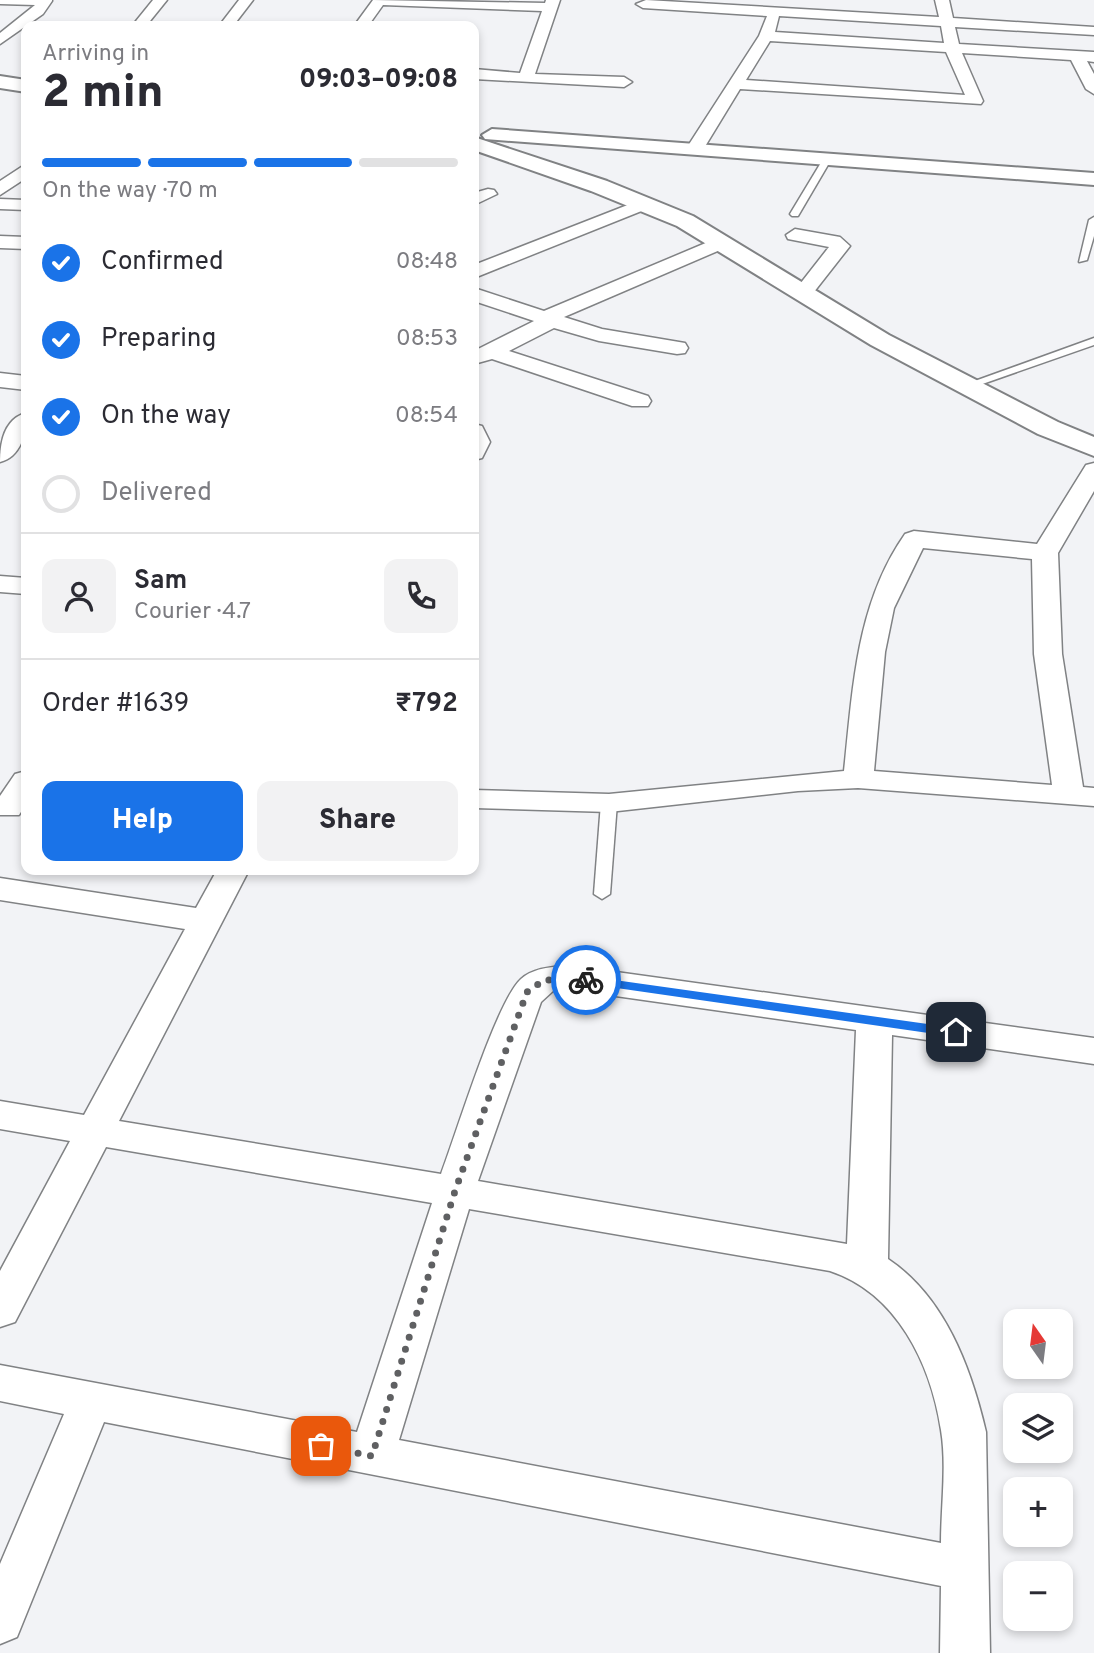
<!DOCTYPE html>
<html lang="en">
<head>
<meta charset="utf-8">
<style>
	body { margin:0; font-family:Overpass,sans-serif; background:#f2f2f3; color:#2b2b33; height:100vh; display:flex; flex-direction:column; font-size:26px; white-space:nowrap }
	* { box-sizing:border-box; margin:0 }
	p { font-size:23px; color:#7c7c81 }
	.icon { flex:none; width:38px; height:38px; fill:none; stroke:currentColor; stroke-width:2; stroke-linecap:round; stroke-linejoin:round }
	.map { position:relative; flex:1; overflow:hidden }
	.details { position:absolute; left:21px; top:21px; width:458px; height:854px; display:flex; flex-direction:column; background:#fff; border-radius:14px; box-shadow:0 4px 10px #0003 }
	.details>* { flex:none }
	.needle { width:46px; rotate:346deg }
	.buttons { position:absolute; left:1003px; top:1309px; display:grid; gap:14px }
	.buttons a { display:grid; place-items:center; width:70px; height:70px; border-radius:14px; background:#fff; box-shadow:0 4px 10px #0003; font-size:35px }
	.pin { position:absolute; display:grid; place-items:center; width:60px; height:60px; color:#fff; margin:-30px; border-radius:14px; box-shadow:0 4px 10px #0006 }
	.courier { position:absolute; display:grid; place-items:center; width:70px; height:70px; margin:-35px; border:5px solid #1a73e8; border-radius:50%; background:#fff; color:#222; box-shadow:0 2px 9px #0007 }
	.head em { font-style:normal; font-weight:800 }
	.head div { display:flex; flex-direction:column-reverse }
	.head { display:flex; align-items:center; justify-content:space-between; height:119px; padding:0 21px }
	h1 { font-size:46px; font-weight:800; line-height:52px }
	.bar { display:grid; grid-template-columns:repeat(4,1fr); gap:10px 7px; align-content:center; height:84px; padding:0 21px }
	.bar i { height:9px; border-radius:5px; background:#e1e1e2 }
	.bar .selected { background:#1a73e8 }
	.bar p { grid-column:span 4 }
	.line { display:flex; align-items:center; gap:18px; padding:0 21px; border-top:2px solid #e1e1e2 }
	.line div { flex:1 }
	.round { display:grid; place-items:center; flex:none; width:74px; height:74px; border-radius:14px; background:#f2f2f3 }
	ol { padding:0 21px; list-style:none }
	li { display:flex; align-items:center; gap:21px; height:77px }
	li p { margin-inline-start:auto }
	li .icon { padding:7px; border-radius:50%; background:#1a73e8; color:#fff; stroke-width:4 }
	li:last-child { color:#7c7c81 }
	li i { width:38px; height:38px; border:4px solid #e1e1e2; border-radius:50% }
	.action { display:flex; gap:14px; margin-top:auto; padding:14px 21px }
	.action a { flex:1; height:80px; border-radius:14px; background:#1a73e8; color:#fff; font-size:28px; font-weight:800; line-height:80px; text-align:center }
	.action a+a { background:#f2f2f3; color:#2b2b33 }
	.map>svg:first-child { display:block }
</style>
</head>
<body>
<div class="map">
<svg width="1094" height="1653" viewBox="0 0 1094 1653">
	<rect width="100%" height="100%" fill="#f2f3f6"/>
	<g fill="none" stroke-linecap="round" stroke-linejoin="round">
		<defs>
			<g id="service">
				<path d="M825,156l7,2 -34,58h-6l-2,-2z"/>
				<path d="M1094,217v19l-7,24 -8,2 10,-42z"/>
				<path d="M1094,338v7l-123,43 -10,-2z"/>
				<path d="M609,798l8,5 -7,91 -8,5 -8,-5 7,-91z"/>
			</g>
			<g id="minor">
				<path d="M0,0h52v1l-9,13 -43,30v-11l35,-28 -35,-1z"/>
				<path d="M153,0h14l-21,26h-14z"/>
				<path d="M239,0h14l-20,26h-14z"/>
				<path d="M373,0l172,3 1,-3h14l-25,74 89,3 8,5 -8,5 -150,-8v-10l46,4 22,-62 -159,-6 -15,21h-14z"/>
				<path d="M646,0l293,17 -4,-17h14l4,18 141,9v8l-139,-8 4,17 135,8v10l-7,-1 7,13v20l-8,-5 -15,-29 -109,-7 21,48 -2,3 -241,-15 -39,64 -6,1 -9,-5 73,-113 8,-20 -124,-8 -7,-4zM779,16l162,10 3,17 -169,-11zM770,41l176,11 19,43 -219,-15z"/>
				<path d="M26,164v14l-26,17v-14z"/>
				<path d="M488,189l6,1 3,4 -23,11v-12z"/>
				<path d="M0,199l26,1v10l-26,-1z"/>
				<path d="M643,199l6,1 3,4 -3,4 -175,70v-13z"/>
				<path d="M795,229l45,8 10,9 -40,51 -7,2 -10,-6 36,-46 -41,-8 -2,-4z"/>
				<path d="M0,236l26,1v12l-26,-1z"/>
				<path d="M720,237l7,2 3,4 -3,4 -163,70 38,12 83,14 3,5 -3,5 -8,1 -78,-13 -45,-13 -45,23 139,45 3,5 -3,5h-16l-140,-47 -18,5v-13l60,-30 -60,-20v-13l70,23z"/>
				<path d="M0,373l26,3v14l-26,-3z"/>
				<path d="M26,413c1,19 -5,44 -26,49 0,-19 4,-43 26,-49z"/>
				<path d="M474,424l8,2 8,16 -8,16 -8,2z"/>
				<path d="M1094,463v28l-36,62 4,101 21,133 11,1v18l-236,-18 -60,3 -189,21 -135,-4v-18l135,4 235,-23c9,-83 12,-167 61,-237l9,-3 123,13 49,-79zM923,548l109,11 2,95 18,131 -178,-14 11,-119 9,-44z"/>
				<path d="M0,576l26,2v16l-26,-2z"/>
				<path d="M26,771v33l-7,11h-19v-19l15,-22z"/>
				<path d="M217,870h32l-130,251 322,53c15,-39 55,-172 80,-195 13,-12 36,-13 52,-13l521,72v26l-202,-29 -4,224c57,38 83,109 98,173l4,221h-50l1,-67 -837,-164 -87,215 -17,7v-80l64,-150 -64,-13v-36l357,67 75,-229 -326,-56 -91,175 -15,5v-56l70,-130 -70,-12v-28l84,14 101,-186 -185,-29v-22l196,30zM573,990l283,40 -9,214 -369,-63 63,-179 12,-11zM469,1209l361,62c67,22 101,93 111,159 6,36 0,76 0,113l-542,-103z"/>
			</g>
			<g id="tertiary">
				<path d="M0,76l26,4v12l-26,-4z"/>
				<path d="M492,129l602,44v12l-609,-46 -3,-4z"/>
				<path d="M474,137l133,44 86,35 196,119 169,87 36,15v19l-56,-22 -167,-89 -194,-119 -86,-35 -117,-41z"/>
			</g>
		</defs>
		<use href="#service" stroke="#808284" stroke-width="3"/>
		<use href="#minor" stroke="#808284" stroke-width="3"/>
		<use href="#tertiary" stroke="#808284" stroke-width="4"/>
		<use href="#service" fill="#fff" fill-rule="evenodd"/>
		<use href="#minor" fill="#fff" fill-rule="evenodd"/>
		<use href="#tertiary" fill="#fff" fill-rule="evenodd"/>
	</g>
	<path fill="#1a73e8" d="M586,976l370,52 7,4 -7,5 -374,-54v-6z"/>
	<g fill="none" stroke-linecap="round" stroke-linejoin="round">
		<path stroke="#5f6062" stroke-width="7" stroke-dasharray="0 12.6" d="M321,1446l51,10 83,-265 72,-199 17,-12h42"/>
	</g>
</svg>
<div class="buttons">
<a><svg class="needle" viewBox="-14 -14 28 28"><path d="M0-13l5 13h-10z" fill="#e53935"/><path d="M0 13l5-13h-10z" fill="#7c7c81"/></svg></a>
<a><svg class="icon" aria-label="layers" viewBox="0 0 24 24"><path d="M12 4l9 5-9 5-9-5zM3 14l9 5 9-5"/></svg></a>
<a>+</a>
<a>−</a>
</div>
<div class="pin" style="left:321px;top:1446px;background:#ea580c"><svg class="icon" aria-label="bag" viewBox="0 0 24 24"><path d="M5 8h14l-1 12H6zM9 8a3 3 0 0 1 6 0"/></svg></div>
<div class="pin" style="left:956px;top:1032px;background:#1f2937"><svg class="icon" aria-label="home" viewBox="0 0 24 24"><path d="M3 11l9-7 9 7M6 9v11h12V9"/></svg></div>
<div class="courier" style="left:586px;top:980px"><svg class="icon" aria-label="bike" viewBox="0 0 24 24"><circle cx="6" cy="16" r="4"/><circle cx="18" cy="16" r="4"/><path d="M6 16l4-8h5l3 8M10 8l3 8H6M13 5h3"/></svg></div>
<section class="details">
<div class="head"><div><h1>2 min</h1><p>Arriving in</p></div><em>09:03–09:08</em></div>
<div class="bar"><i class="selected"></i><i class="selected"></i><i class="selected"></i><i></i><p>On the way · 70 m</p></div>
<ol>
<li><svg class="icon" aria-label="check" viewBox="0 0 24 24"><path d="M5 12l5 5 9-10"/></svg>Confirmed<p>08:48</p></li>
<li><svg class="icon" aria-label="check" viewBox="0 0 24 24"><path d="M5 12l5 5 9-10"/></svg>Preparing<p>08:53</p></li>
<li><svg class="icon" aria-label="check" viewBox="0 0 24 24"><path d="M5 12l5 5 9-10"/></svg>On the way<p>08:54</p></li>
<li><i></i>Delivered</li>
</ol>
<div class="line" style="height:126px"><a class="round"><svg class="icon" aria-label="person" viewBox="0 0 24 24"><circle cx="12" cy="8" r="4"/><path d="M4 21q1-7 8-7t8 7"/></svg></a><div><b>Sam</b><p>Courier · 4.7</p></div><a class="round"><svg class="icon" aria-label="phone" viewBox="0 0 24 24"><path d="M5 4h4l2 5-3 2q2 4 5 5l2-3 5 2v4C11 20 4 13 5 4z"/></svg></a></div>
<div class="line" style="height:91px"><div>Order #1639</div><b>₹792</b></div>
<div class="action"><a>Help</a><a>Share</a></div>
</section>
</div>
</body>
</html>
